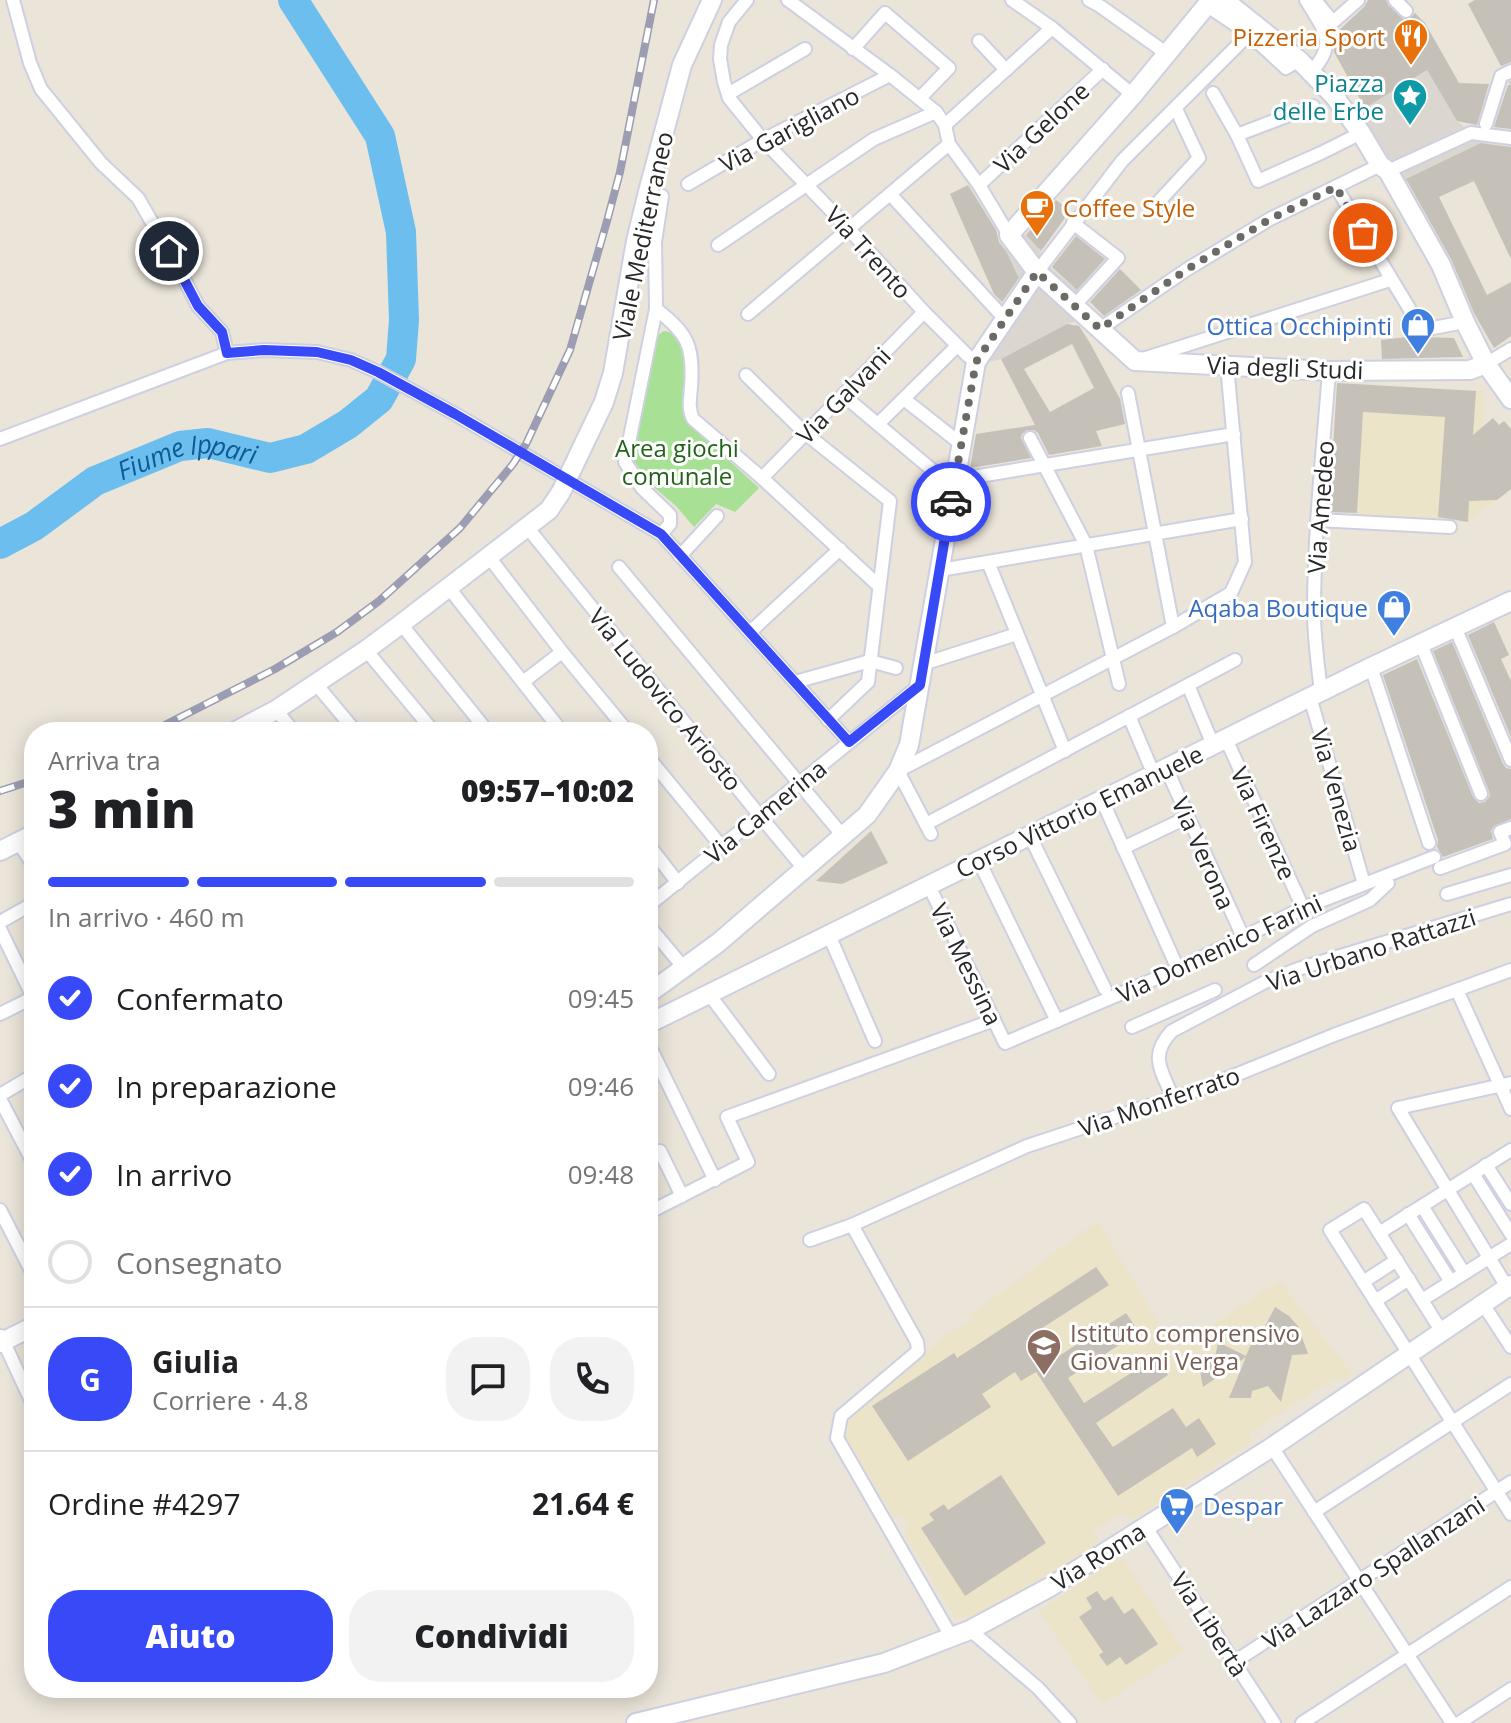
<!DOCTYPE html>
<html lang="it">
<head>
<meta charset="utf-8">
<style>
	body { margin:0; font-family:"Open Sans",sans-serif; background:#f2f2f2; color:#202124; height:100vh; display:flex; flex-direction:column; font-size:30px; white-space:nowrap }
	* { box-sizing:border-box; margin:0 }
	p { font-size:26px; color:#757577 }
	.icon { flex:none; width:44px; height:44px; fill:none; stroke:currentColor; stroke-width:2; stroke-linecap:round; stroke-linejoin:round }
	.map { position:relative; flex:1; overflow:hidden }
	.drawer { position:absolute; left:24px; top:722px; width:634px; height:976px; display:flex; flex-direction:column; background:#fff; border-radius:32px; box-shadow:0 4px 20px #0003 }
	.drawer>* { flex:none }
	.pin { position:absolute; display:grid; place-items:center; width:68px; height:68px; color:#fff; margin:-34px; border:4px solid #fff; border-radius:50%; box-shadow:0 2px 8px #0007 }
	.courier { position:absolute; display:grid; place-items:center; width:80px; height:80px; margin:-40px; border:6px solid #3849f8; border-radius:50%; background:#fff; color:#222; box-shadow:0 2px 10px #0007 }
	.overview em { font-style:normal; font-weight:800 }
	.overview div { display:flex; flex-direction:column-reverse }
	.overview { display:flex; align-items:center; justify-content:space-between; height:136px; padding:0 24px }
	h1 { font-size:52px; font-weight:800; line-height:60px }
	.bar { display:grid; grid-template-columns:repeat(4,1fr); gap:12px 8px; align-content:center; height:96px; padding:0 24px }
	.bar i { height:10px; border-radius:6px; background:#e0e0e0 }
	.bar .active { background:#3849f8 }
	.bar p { grid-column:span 4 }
	.line { display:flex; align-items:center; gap:20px; padding:0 24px; border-top:2px solid #e0e0e0 }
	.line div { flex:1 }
	.round { display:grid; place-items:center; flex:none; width:84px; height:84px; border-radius:32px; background:#f2f2f2 }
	ol { padding:0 24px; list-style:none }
	li { display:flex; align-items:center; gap:24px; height:88px }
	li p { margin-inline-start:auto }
	li .icon { padding:8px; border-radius:50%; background:#3849f8; color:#fff; stroke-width:4 }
	li:last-child { color:#757577 }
	li i { width:44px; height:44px; border:4px solid #e0e0e0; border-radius:50% }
	.cta { display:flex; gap:16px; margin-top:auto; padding:16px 24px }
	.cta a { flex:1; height:92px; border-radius:32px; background:#3849f8; color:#fff; font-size:32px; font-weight:800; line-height:92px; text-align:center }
	.cta a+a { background:#f2f2f2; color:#202124 }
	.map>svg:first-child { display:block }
</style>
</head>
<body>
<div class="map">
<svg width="1511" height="1723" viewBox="0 0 1511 1723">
	<rect width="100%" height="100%" fill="#eae4d9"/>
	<g fill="#ece4c8">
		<path d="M1337,383l147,8 -1,55 28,29v14l-43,33 -139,-10z"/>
		<path d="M1098,1221l76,128 106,-68 72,93 -9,7 -7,-4 -86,56 1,10 -117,76 -12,-6 -29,18 6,11 -59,38 -73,39 -13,-2 -50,-84 4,-3v-4l-5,-8 -3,-2 -6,1 -49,-80 3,-17 98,-86 26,-13 -3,-5z"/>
		<path d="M1121,1556l63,94 -82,54 -63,-93z"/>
	</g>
	<path fill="#a8e195" d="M664,331c35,4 15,58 19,81 1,3 4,9 6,12l70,64 -24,24 -19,-8 -22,23 -18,-21 -27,-23 -16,-24 25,-124z"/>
	<g fill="#dbd7d0">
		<path d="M1427,70l30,51 26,22 -87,43 -44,-66 13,-12z"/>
		<path d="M1009,235h17l12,13 13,20 27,23 -3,31 -8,2 -66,35 -17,4 41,-73 -23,-48z"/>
	</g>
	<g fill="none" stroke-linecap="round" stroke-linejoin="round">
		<path stroke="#6bbeed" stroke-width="30" id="s1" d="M0,544l34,-18 61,-45 85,-35 28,-3 62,15 36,-9 42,-25 31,-25 22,-40 3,-39 -3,-88 -21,-96 -87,-136"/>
	</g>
	<g fill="#c5c1b9" fill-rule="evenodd">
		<path d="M1368,0h18l3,6 14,13h6l6,-6 10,10 34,60 30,1 -12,41 -20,-4 -30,-51 -62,38 -31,-56 1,-10 4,-2 -4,-6 29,-27z"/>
		<path d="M1475,0h36v62l-10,4 -33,-62z"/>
		<path d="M1511,81v48l-17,-2 14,-42h3l-2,-3z"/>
		<path d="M1481,143l30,4v112l-37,-78 -35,16 48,98 24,-13v54l-17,12 -20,-35 -23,-54 -45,-80z"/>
		<path d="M968,185l28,45 3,12 7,9 13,27 -17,24 -8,-8 -44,-100z"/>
		<path d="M1056,200l14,11 -29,40 -15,-16z"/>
		<path d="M1076,236l29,23 -28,31 -25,-23z"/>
		<path d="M1120,269l21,21 -37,26 -14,-14z"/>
		<path d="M1067,324l12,2 11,17 30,56 5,25 -29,7 6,15 -53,9 -11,-22 -4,-3h-7l-5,4 -1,4 10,20 -61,10 6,-34 59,-9 -34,-66zM1072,344l22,44 -44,24 -26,-43z"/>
		<path d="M1412,334l9,3 33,1 9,19 -81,2 -1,-19 27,-3z"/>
		<path d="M1337,383l139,8 -3,44 20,-17 6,7 5,-4 7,8v60l-14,11 -28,1 -1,21 -30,-5 7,-100 -82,-5 -6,101 -28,-1z"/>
		<path d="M1494,622l15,33 -8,4 10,22v56l-43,-102z"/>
		<path d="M1452,642l51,122 3,4 5,1v50l-17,7 -3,5 2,8 -50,18 -6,-10 1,-7 -55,-165 34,-16 56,138 6,6 6,-1 5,-6 -1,-5 -56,-140z"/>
		<path d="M871,831l17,32 -46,21 -26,-3z"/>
		<path d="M1096,1267l13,18 -73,47 18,27 72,-46 13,19 -71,46 16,25 72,-46 12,18 -72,48 17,24 60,-39 13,19 13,-9 17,26 -19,13 -5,-9 -74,48 -82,-124 -15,9 -6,-9 -33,22 9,13 -83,54 -36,-55 82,-53 3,5z"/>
		<path d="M1275,1307l14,9 9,10 10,28 -16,1 -11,47 -13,-16 -16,5 -1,7h-22l17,-41 -43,30 -5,-27 17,-2 3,-16 28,14 5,-12 5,-1z"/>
		<path d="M1001,1475l45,68 -81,53 -44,-68 13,-8 -5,-6 15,-10 4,6z"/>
		<path d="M1097,1591l7,10 8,-5 12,18 9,-6 25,36 -32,21 -6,-8 -13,9 -8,-11 4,-3 -24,-35 13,-9 -6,-10z"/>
	</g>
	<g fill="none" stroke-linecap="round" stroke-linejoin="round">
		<defs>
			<g id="street">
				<path d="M13,0l17,63 11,26 60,74 37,35 42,73 18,35 24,26 5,21"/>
				<path d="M747,0l-18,22 -8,23 -1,14 4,23 5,16 34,42 85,88 76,84 44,44 8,6"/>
				<path d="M788,0l102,75 46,37 9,13 4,19 30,41 30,50"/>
				<path d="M1012,0l40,28 81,67"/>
				<path d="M1089,0l11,6 66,47"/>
				<path d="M1306,0c17,29 33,43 5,72"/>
				<path d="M1315,0l18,22 25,-22"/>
				<path d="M1395,0l11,11"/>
				<path d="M1206,5l43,29 37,34 13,-8"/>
				<path d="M979,41l27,29"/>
				<path d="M853,49l32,-36 64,55 -29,30"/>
				<path d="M1213,93l24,42 21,46 63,-28 40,-20"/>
				<path d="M728,94l77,-45"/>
				<path d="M1486,124l15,-48 10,-5"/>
				<path d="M945,125l107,-97"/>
				<path d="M1237,135l76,-29"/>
				<path d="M1388,171l83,-38 40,5"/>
				<path d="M688,184l75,-44 127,-65"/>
				<path d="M979,185l124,-116"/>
				<path d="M1336,187l85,141h12l32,-6"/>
				<path d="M890,194l114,124"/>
				<path d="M1152,209l47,-51 -23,-49"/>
				<path d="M1073,223l45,35 -43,47"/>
				<path d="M636,241l19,1 1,67 -31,153 17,26 28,27v9l-9,10"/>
				<path d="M655,242l7,-46"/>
				<path d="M718,245l156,-106 62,-27"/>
				<path d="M1037,272l85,-111 127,-127"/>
				<path d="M656,309c32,25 38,37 35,78 -1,12 -3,22 2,32l69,59 117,108"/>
				<path d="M748,314l201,-170"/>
				<path d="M1100,329l86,-59 84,-51 110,-54"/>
				<path d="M1146,358l244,-78"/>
				<path d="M1486,364l25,-15"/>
				<path d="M746,375l59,58 85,68 -22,181 -40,38"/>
				<path d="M1128,393l45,234"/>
				<path d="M843,395l94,79"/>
				<path d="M904,399l57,45"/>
				<path d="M878,424l79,-78"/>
				<path d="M1030,438l56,107 33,139"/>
				<path d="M0,439l227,-86 37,-3 53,2 34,8 27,12 77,42 206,120 188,208"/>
				<path d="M762,478l162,-166"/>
				<path d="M955,480l279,-46"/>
				<path d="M1318,520l132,7"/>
				<path d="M527,527l233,289 45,54"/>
				<path d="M680,556l37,-40"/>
				<path d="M489,557l73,95 66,80"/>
				<path d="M988,562l77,189"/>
				<path d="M619,567l224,269"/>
				<path d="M940,570l302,-51"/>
				<path d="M449,588l113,144"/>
				<path d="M401,624l87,108"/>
				<path d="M1455,627l56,133"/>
				<path d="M750,632l90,-83"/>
				<path d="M1421,644l60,150"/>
				<path d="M366,650l68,82"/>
				<path d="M923,664l94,-30"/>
				<path d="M1371,667l58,176"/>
				<path d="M523,682l39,-30"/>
				<path d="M795,682l75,-21 26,7"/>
				<path d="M316,684l40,48"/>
				<path d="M1188,685l25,60"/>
				<path d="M1321,692c-3,-27 -7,-53 -7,-80 0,-81 9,-161 15,-241"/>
				<path d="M1310,697l54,187"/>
				<path d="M276,710l18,22"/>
				<path d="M1129,716l25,59"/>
				<path d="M1226,739l77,169"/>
				<path d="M648,757l74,90"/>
				<path d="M1166,768l77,169"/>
				<path d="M1102,800l76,169"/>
				<path d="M926,824l309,-164"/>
				<path d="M931,834l-33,-63 275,-144 58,-34 14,-31 -18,-197"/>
				<path d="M1030,836l75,153"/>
				<path d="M18,842l16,24"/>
				<path d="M648,844l30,39"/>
				<path d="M1123,848l65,-31"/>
				<path d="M979,861l78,160"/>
				<path d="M1440,868l65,-24 -5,-12 11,-4"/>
				<path d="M929,886l76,157 173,-74 125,-61 131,-51"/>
				<path d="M1447,894l64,-19"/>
				<path d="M648,906l272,-221"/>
				<path d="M0,922l34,-19"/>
				<path d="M648,925l36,43"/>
				<path d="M0,929l34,70"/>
				<path d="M829,935l46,106"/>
				<path d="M1254,965l58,-39 58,-26 18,-17"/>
				<path d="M1457,990l54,119"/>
				<path d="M709,994l60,80"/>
				<path d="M0,1014l34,-17"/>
				<path d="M1132,1027l83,-37"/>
				<path d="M648,1043l67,137"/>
				<path d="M0,1095l34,-20"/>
				<path d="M1173,1098c-11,-27 -25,-42 -1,-67l93,-49 33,-13 213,-65"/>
				<path d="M0,1099l34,65"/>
				<path d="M660,1151l22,45"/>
				<path d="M1486,1165l25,39"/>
				<path d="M1473,1174l38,60"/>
				<path d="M1422,1206l42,67"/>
				<path d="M0,1210l34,66"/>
				<path d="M648,1213l100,-51 -21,-45 267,-97"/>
				<path d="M1408,1214l43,68"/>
				<path d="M852,1225l65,117 1,9 -77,65 -4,22 115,200"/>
				<path d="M1379,1233l132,-83"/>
				<path d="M810,1240l42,-15 175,-79 179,-59 128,-52 177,-65"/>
				<path d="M1363,1282l34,-22"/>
				<path d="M1507,1287l-109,-179 113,-25"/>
				<path d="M1422,1300l89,-56"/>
				<path d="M1375,1301l34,-22"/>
				<path d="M1483,1304l28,43"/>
				<path d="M1442,1332l-78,-123 -34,21 181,284"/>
				<path d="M1,1336l33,71"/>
				<path d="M1272,1447l180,276"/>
				<path d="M1314,1512l197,-128"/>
				<path d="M1145,1526l129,197"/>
				<path d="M970,1630l68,58 32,35"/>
				<path d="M1234,1662l277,-180"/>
				<path d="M1302,1723l209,-136"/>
				<path d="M1459,1723l52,-34"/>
			</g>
			<g id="secondary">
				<path d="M1211,0l-78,95 -124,140 28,37 98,89 194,10 141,-1 16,-6"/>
				<path d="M1224,0l75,60 35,36 27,37 19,32 8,6 53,94 24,57 21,42 25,35"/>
				<path d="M571,471l33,-69 9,-29 23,-132 12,-49 34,-127 30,-65"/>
				<path d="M234,732l42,-22 90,-60 35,-26 148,-114 12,-18"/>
				<path d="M0,851l34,-17"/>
				<path d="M648,994l70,-51 149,-128 31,-44 11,-26 67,-383 61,-90"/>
				<path d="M648,1024l723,-357 140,-66"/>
				<path d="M0,1343l34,-17"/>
				<path d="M636,1723l248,-60 86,-33 80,-43 222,-140 239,-162"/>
			</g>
		</defs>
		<use href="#street" stroke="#ced0e1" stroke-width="16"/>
		<use href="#secondary" stroke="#ced0e1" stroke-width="22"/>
		<use href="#street" stroke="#fff" stroke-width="12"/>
		<use href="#secondary" stroke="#fff" stroke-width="18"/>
		<defs>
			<g id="rail">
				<path d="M151,732l124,-63 62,-37 42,-31 81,-73 53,-64 13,-20 44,-94 37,-129 13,-49 34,-172"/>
				<path d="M0,791l34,-11"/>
			</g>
		</defs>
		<use href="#rail" stroke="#9c9db2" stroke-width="8"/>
		<use href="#rail" stroke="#fff" stroke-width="5" stroke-dasharray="15" stroke-linecap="butt"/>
		<defs>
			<path id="secondary-bridge" d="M561,492l10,-21"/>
		</defs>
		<use href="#secondary-bridge" stroke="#ced0e1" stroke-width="22" stroke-linecap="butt"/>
		<use href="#secondary-bridge" stroke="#fff" stroke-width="18"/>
	</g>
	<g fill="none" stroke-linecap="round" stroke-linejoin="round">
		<path stroke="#6c6a66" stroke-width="8" stroke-dasharray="0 14.4" d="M951,502l25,-140 61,-90 63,57 86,-59 84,-51 66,-32 27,46"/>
		<path stroke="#3849f8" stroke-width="10" d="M169,251l29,55 24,26 5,21 37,-3 53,2 34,8 27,12 77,42 206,120 188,208 71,-57 31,-183"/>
	</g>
	<defs>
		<symbol id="restaurant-pin" viewBox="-11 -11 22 30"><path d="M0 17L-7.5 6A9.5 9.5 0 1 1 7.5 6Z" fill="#e8710a" stroke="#fff"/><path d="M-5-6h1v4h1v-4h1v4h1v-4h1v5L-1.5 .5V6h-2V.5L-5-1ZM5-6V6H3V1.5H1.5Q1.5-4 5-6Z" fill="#fff"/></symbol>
		<symbol id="sight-pin" viewBox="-11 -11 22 30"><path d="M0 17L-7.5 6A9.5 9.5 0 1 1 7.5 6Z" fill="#0f9aa8" stroke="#fff"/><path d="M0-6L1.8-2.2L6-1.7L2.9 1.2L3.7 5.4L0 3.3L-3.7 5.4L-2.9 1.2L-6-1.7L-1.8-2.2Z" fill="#fff"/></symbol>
		<symbol id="cafe-pin" viewBox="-11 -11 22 30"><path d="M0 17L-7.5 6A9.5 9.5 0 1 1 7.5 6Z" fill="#e8710a" stroke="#fff"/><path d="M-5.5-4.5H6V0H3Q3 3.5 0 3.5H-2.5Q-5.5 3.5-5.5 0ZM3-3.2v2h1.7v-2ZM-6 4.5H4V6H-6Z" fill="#fff"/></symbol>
		<symbol id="shop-pin" viewBox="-11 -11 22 30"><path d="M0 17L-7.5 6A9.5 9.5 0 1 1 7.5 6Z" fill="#3f7fe0" stroke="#fff"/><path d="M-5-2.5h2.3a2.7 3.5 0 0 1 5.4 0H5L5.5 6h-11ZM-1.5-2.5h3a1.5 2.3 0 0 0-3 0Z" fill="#fff"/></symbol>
		<symbol id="school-pin" viewBox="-11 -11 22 30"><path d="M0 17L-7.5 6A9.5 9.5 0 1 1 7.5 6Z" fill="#8d6e63" stroke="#fff"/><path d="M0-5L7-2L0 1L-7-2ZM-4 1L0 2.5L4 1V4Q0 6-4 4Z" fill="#fff"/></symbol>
		<symbol id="supermarket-pin" viewBox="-11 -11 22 30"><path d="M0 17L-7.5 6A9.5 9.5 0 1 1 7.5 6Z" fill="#3f7fe0" stroke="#fff"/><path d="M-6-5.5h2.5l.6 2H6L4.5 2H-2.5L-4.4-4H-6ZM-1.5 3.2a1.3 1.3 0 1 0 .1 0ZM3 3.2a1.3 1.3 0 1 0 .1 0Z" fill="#fff"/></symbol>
	</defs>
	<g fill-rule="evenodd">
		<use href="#restaurant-pin" x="1391" y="16" width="40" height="54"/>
		<use href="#sight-pin" x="1390" y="76" width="40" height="54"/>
		<use href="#cafe-pin" x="1017" y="187" width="40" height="54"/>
		<use href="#shop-pin" x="1398" y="305" width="40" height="54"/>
		<use href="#shop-pin" x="1374" y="587" width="40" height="54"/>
		<use href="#school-pin" x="1024" y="1326" width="40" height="54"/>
		<use href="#supermarket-pin" x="1157" y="1485" width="40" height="54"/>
	</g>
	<g text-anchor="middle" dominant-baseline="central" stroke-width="6" stroke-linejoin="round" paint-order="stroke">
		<g font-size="24" fill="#c56008" stroke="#fff" text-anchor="end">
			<text x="1385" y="36">Pizzeria Sport</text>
			<text x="1063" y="207" text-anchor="start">Coffee Style</text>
		</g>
		<g font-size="24" fill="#0d838f" stroke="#fff" text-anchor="end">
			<text x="1384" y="82">Piazza<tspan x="1384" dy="28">delle Erbe</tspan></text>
		</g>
		<g font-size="24" fill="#282828" stroke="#fff">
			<text transform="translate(1041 127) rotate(-43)">Via Gelone</text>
			<text transform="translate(789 129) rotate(-28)">Via Garigliano</text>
			<text transform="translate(642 236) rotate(-78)">Viale Mediterraneo</text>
			<text transform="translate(869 252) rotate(48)">Via Trento</text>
			<text transform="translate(1285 367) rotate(2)">Via degli Studi</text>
			<text transform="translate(843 395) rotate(-46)">Via Galvani</text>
			<text transform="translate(1320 507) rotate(-86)">Via Amedeo</text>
			<text transform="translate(666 699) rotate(51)">Via Ludovico Ariosto</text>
			<text transform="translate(1337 790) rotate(74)">Via Venezia</text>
			<text transform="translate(765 811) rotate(-39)">Via Camerina</text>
			<text transform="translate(1079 811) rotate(-26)">Corso Vittorio Emanuele</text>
			<text transform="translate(1264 823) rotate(65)">Via Firenze</text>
			<text transform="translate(1204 853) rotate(66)">Via Verona</text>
			<text transform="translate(1219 948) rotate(-25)">Via Domenico Farini</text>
			<text transform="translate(1371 949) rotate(-18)">Via Urbano Rattazzi</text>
			<text transform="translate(967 964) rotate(64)">Via Messina</text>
			<text transform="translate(1159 1101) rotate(-19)">Via Monferrato</text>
			<text transform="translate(1098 1556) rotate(-32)">Via Roma</text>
			<text transform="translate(1373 1572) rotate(-33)">Via Lazzaro Spallanzani</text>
			<text transform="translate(1210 1624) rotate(57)">Via Libertà</text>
		</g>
		<g font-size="24" fill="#366cbe" stroke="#fff" text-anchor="end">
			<text x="1392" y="325">Ottica Occhipinti</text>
			<text x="1368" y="607">Aqaba Boutique</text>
			<text x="1203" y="1505" text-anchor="start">Despar</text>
		</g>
		<g font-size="24" fill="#226319" stroke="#fff">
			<text x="677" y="447">Area giochi<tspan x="677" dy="28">comunale</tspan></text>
		</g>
		<g font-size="24" fill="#785e54" stroke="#fff" text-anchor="start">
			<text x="1070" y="1332">Istituto comprensivo<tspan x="1070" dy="28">Giovanni Verga</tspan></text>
		</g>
		<g font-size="26" font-style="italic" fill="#0e5a96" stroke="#fff">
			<text stroke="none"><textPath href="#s1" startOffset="212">Fiume Ippari</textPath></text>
		</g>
	</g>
</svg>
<div class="pin" style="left:1363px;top:233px;background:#ea580c"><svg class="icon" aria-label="bag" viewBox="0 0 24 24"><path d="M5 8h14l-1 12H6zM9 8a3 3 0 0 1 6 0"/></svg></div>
<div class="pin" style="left:169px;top:251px;background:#1f2937"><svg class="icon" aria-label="home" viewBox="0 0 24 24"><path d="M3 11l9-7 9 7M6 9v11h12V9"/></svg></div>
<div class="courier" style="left:951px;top:502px"><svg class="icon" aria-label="car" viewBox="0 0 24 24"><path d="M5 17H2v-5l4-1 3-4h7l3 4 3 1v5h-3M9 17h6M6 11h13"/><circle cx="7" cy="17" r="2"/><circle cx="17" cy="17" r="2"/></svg></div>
<section class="drawer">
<div class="overview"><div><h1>3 min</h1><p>Arriva tra</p></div><em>09:57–10:02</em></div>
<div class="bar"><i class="active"></i><i class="active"></i><i class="active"></i><i></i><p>In arrivo · 460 m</p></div>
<ol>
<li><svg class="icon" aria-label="check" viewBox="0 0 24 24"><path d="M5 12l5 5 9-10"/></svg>Confermato<p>09:45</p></li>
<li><svg class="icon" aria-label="check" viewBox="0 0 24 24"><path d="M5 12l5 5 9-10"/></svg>In preparazione<p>09:46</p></li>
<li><svg class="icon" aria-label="check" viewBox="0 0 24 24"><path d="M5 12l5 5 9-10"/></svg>In arrivo<p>09:48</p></li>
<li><i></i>Consegnato</li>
</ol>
<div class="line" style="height:144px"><b class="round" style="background:#3849f8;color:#fff">G</b><div><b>Giulia</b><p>Corriere · 4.8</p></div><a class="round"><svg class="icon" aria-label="chat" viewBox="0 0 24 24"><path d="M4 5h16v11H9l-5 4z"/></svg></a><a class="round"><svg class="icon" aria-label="phone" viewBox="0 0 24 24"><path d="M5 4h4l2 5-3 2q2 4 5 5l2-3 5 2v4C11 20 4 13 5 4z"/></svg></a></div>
<div class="line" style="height:104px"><div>Ordine #4297</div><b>21.64 €</b></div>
<div class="cta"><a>Aiuto</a><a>Condividi</a></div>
</section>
</div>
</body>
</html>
